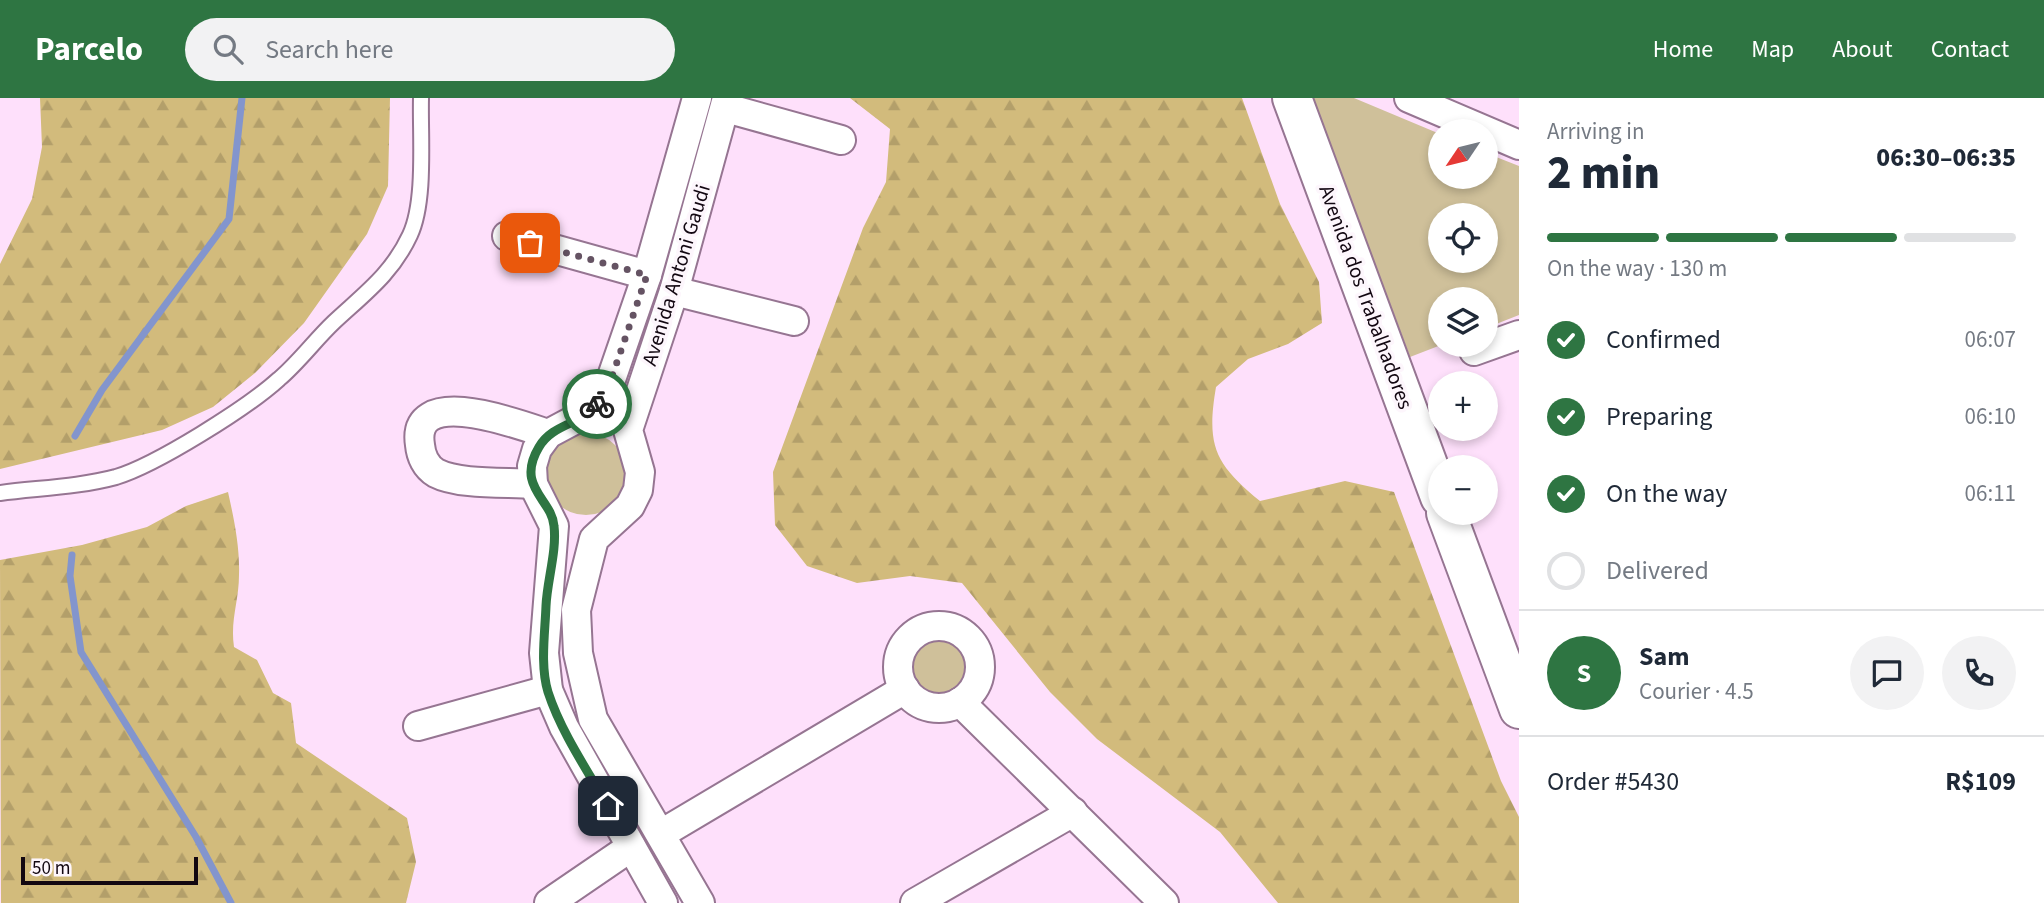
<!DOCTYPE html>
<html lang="en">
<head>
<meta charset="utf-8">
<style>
	body { margin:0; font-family:"Source Sans 3",sans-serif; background:#f2f2f3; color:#1f2937; height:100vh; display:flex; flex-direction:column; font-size:26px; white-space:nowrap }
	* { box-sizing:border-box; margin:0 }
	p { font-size:23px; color:#747a83 }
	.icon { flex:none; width:38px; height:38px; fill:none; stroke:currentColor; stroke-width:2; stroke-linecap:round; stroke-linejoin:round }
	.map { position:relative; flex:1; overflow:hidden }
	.drawer { display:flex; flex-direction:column; background:#fff; width:525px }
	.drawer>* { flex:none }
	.needle { width:46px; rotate:235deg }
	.tools { position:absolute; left:1428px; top:21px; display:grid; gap:14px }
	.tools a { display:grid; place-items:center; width:70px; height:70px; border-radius:50%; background:#fff; box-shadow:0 4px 10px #0003; font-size:35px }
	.scale { position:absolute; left:21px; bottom:18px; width:177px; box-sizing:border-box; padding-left:7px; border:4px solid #120711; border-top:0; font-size:19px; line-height:24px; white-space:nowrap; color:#120711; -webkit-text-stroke:5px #fdf6fc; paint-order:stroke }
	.pin { position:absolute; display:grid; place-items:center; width:60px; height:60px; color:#fff; margin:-30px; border-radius:14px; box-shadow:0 4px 10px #0006 }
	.courier { position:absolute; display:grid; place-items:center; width:70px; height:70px; margin:-35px; border:5px solid #2e7542; border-radius:50%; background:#fff; color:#222; box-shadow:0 2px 9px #0007 }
	.head em { font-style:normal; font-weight:800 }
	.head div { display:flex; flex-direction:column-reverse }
	.head { display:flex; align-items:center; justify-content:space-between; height:119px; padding:0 28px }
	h1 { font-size:46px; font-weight:800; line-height:52px }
	.bar { display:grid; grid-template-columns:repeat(4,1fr); gap:10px 7px; align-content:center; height:84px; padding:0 28px }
	.bar i { height:9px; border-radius:5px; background:#e0e1e3 }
	.bar .on { background:#2e7542 }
	.bar p { grid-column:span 4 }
	.line { display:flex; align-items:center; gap:18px; padding:0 28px; border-top:2px solid #e0e1e3 }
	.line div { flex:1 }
	.round { display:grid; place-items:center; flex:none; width:74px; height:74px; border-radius:37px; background:#f2f2f3 }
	ol { padding:0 28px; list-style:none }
	li { display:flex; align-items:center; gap:21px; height:77px }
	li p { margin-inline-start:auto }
	li .icon { padding:7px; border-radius:50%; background:#2e7542; color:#fff; stroke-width:4 }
	li:last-child { color:#747a83 }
	li i { width:38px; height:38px; border:4px solid #e0e1e3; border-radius:50% }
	header { display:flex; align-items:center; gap:42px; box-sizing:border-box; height:98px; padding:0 35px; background:#2e7542; color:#fff }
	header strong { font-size:33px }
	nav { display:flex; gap:38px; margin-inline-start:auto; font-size:24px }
	.search { width:490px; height:63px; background:#f2f2f3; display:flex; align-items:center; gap:18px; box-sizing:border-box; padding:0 24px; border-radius:38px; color:#747a83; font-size:26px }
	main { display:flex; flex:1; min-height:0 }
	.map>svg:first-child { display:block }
</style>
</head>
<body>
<header>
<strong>Parcelo</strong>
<div class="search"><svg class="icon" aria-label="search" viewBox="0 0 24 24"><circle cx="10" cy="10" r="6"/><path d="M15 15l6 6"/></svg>Search here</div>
<nav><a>Home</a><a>Map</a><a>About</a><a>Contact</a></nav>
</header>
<main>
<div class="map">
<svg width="1519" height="805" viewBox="0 0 1519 805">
	<defs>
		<pattern id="forest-firs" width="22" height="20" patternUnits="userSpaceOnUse" patternTransform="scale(1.75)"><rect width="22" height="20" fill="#d2bb7c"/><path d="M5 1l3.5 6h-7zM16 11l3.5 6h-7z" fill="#b39f6a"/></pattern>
	</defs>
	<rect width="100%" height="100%" fill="#fee0fb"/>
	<g fill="#cfc09a" fill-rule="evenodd">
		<path d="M1313,0h41l86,36v43h46v-24l33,13v149l-33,13v-29h-46l1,46 -31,12zM1440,117h46v46h-46z"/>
		<circle cx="586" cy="376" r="41"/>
		<circle cx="935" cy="567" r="30"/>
	</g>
	<g fill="url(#forest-firs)">
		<path d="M40,0h350l-2,88 -21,48 -63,89 -49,50 -42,34 -51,23 -162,39v-205l32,-65 10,-52z"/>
		<path d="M850,0h392l38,106 39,78 3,41 -34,21 -40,15 -32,28c-10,59 -1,77 44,114l85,-20 49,11 107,289 18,36v86h-241l-58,-71 -123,-93 -47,-47 -88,-109 -52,-7 -53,7 -50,-17 -32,-41 -2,-53 90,-244 23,-46 4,-53z"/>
		<path d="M228,394c6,27 12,55 11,83 0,26 -9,45 -5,72l23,13 16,33 18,10 5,40 111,75 9,44 -10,41h-405l-1,-343 82,-15 65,-18 39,-21z"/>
	</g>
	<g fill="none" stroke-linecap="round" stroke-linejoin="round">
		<g stroke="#8395cd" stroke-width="7">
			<path d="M75,338l27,-46 127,-171 13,-121"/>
			<path d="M72,457l-2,21 11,76 115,185 35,66"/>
		</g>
		<defs>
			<path id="lane" d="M0,395c38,-5 79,-6 116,-16 40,-12 131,-69 163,-98 20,-17 36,-39 55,-57 30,-28 58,-48 76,-87 16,-34 10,-99 11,-137"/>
			<g id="street">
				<path d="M1409,0l110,47"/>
				<path d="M726,10l115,32"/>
				<path d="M507,138l140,39"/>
				<path d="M674,193l120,30"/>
				<path d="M1474,253l45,-16"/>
				<path d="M533,386c-27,-2 -74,1 -97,-11 -10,-6 -15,-17 -16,-28 -10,-63 103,-19 128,-11"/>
				<circle cx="939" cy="569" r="41"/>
				<path d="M960,604l204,201"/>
				<path d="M418,628l130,-36"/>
				<path d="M661,736l244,-145"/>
				<path d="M549,805l82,-56"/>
				<path d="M663,805l-99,-176 -16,-37 -4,-37 10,-127 -21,-42 -1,-18 5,-17 11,-15 45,-24 13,-16 41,-119 50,-177"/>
				<path d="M700,805l-107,-184 -15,-66 -2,-43 18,-71 36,-33 8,-16 2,-18 -12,-42 46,-139 53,-193"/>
				<path d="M915,805l158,-91"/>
			</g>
			<g id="secondary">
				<path d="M1292,0l148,399"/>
				<path d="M1446,415l73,196"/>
			</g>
		</defs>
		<use href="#lane" stroke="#967592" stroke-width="18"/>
		<use href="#street" stroke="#967592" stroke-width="32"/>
		<use href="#secondary" stroke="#967592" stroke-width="42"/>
		<use href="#lane" stroke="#fff" stroke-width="14"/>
		<use href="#street" stroke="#fff" stroke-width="28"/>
		<use href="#secondary" stroke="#fff" stroke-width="38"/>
	</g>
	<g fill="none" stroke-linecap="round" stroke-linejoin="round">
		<path stroke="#655363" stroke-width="7" stroke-dasharray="0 12.6" d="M530,145l117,32 -41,119 -9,10"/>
		<path stroke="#2e7542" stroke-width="9" d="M597,306c-15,21 -44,19 -58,43 -24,40 13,52 15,79 3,25 -7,55 -8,80 -1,27 -6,60 2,86 13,40 39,78 60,114"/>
	</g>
	<g text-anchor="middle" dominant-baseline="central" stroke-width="7" stroke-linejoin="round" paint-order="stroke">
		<g font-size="21" fill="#120711" stroke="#fdf6fc">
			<text transform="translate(676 177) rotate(-73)">Avenida Antoni Gaudi</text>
			<text transform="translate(1366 199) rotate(70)">Avenida dos Trabalhadores</text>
		</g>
	</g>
</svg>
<div class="tools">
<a><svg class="needle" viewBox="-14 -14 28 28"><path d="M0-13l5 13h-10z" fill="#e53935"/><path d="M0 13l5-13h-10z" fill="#747a83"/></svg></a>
<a><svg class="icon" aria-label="locate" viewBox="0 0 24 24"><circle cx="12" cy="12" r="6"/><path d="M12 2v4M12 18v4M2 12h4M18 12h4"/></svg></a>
<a><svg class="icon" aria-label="layers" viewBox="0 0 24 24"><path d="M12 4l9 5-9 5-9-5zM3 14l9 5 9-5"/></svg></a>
<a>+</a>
<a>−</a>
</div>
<div class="scale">50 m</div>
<div class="pin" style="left:530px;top:145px;background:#ea580c"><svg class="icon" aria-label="bag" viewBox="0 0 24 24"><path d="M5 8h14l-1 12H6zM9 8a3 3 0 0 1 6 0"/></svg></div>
<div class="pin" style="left:608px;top:708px;background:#1f2937"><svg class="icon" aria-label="home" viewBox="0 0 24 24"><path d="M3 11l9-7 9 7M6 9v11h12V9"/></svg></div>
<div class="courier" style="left:597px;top:306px"><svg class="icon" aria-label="bike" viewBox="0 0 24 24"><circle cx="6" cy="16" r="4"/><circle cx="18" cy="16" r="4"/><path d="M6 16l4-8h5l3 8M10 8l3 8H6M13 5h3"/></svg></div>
</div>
<section class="drawer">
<div class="head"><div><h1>2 min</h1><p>Arriving in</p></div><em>06:30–06:35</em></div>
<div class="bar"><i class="on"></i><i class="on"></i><i class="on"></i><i></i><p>On the way · 130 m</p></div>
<ol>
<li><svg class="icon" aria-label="check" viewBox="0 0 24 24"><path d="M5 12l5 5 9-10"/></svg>Confirmed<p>06:07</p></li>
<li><svg class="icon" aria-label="check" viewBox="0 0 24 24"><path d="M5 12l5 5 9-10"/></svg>Preparing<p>06:10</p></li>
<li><svg class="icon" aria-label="check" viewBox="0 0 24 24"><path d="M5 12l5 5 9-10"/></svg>On the way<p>06:11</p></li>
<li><i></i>Delivered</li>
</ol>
<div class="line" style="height:126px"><b class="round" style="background:#2e7542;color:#fff">S</b><div><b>Sam</b><p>Courier · 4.5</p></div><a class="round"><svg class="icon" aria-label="chat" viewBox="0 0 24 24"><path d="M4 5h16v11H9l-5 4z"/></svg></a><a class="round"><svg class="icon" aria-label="phone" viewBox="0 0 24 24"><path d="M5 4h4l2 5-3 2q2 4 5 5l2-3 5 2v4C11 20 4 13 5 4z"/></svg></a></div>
<div class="line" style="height:91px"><div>Order #5430</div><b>R$109</b></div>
</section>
</main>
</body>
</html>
